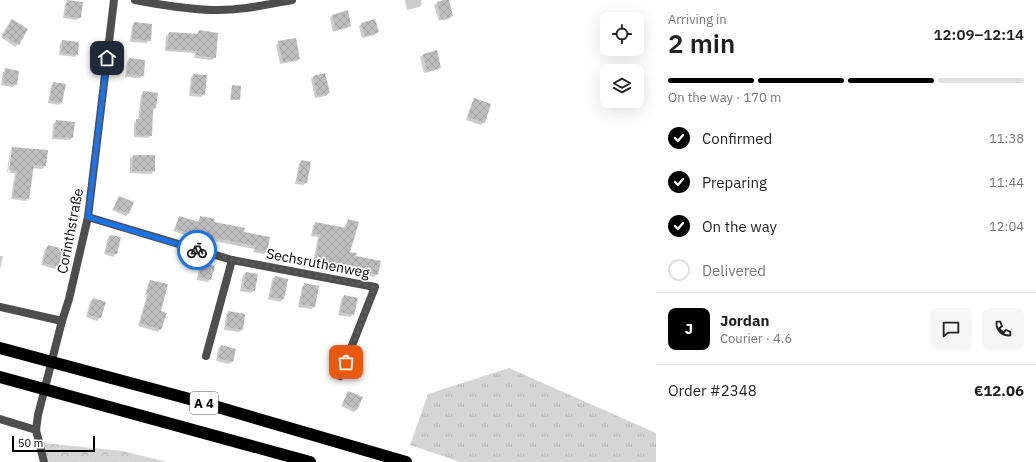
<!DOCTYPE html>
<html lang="en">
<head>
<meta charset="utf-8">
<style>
	body { margin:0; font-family:"IBM Plex Sans",sans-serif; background:#f6f6f6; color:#222; height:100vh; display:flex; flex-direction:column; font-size:15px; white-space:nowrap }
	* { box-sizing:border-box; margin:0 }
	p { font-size:13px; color:#767676 }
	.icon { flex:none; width:22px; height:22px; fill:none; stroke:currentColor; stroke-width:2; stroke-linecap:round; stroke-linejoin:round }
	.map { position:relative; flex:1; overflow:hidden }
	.panel { display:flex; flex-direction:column; background:#fff; width:380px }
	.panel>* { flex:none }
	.tools { position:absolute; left:600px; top:12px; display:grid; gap:8px }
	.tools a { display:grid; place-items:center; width:44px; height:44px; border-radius:8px; background:#fff; box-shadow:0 4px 16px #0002; font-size:20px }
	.scale { position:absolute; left:12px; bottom:10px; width:83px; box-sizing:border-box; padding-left:4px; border:2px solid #000; border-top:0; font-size:11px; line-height:14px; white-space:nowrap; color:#000; -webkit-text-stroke:3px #fff; paint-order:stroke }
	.pin { position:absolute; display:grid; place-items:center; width:34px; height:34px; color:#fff; margin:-17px; border-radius:8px; box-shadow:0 2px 6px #0006 }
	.courier { position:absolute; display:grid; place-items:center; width:40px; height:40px; margin:-20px; border:3px solid #1a73e8; border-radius:50%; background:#fff; color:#222; box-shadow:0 1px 5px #0007 }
	.headline em { font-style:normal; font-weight:600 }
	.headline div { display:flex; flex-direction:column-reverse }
	.headline { display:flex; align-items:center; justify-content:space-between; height:68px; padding:0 12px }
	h1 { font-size:26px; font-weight:600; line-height:30px }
	.bar { display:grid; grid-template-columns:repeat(4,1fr); gap:6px 4px; align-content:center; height:48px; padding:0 12px }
	.bar i { height:5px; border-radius:3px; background:#e0e0e0 }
	.bar .active { background:#000 }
	.bar p { grid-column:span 4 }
	.line { display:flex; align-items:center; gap:10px; padding:0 12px; border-top:1px solid #e0e0e0 }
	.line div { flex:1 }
	.round { display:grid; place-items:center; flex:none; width:42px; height:42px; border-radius:8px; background:#f6f6f6 }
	ol { padding:0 12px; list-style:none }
	li { display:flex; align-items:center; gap:12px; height:44px }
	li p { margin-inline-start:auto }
	li .icon { padding:4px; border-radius:50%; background:#000; color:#fff; stroke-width:4 }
	li:last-child { color:#767676 }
	li i { width:22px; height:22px; border:2px solid #e0e0e0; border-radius:50% }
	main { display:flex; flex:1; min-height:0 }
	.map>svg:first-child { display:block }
</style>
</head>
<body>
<main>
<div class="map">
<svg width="656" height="462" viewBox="0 0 656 462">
	<defs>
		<pattern id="grass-tufts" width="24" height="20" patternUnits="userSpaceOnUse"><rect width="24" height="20" fill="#d5d5d5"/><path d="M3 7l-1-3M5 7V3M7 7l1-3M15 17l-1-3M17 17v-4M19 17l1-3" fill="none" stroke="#b5b5b5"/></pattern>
		<pattern id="forest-crowns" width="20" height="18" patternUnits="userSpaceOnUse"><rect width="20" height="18" fill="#d5d5d5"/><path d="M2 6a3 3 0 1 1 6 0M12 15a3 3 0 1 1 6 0" fill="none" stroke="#b5b5b5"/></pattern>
		<pattern id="building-cross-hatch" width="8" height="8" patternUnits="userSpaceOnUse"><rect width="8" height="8" fill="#bebebe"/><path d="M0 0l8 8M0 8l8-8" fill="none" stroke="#a2a2a2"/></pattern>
	</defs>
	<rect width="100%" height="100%" fill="#fff"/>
	<path fill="url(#grass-tufts)" d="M509,368l147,65v29h-196l-50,-17 18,-51z"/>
	<path fill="url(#forest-crowns)" d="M43,443l80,8 44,11h-119z"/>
	<g fill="#0003">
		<path d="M405,0h16l1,4 -2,3 -13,3z"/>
		<path d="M448,0l4,16 -3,3 -10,2 -5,-16 3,-2z"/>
		<path d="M68,1l12,16 -3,3 -14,-2 2,-14z"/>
		<path d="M333,15l17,11 -3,2 -14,4 -3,-14z"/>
		<path d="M10,23l8,21 -3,3 -14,-10z"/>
		<path d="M134,23l16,17 -3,3 -17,-1 2,-16z"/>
		<path d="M361,24l17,8 -3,3 -13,3 -3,-12z"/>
		<path d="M199,31l16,26 -3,3 -18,-2 1,-5 -30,-2 1,-15 3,-3 27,1z"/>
		<path d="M63,41l14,13 -2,3 -16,-2 1,-11z"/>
		<path d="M279,42l20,16 -2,3 -17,3 -4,-19z"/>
		<path d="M436,51l4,17 -3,2 -13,3 -4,-16 3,-2z"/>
		<path d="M129,59l14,16 -3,3 -15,-1 2,-15z"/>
		<path d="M6,70l10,14 -3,3 -12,-2 2,-13z"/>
		<path d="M194,75l10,19 -3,3 -12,-1 2,-19z"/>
		<path d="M313,77l16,16 -3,3 -11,2 -4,-19z"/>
		<path d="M54,83l8,19 -3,3 -11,-2 3,-17z"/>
		<path d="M232,86h8l-2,14h-8z"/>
		<path d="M143,92l12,16 -2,3 -2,24 -3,3 -14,-1v-14l4,-3 3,-25z"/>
		<path d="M475,99l9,23 -3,3 -15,-5 6,-18z"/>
		<path d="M56,121l16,17 -2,2 -18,-1 1,-15z"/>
		<path d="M13,148l33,3 -1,15 -3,3 -10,-1 -4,30 -2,3 -15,-2 4,-26h-5z"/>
		<path d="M11,150l-3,22h-1l3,-21z"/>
		<path d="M133,156l21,15 -3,3 -21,-1v-15z"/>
		<path d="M302,161l4,22 -3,2 -8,-1 4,-20z"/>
		<path d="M119,197l9,17 -2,2 -14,-6z"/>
		<path d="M180,217l18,5 3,-5 65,34 -2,3 -11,-2 1,-3 -45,-9 -2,3 -13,-3v-2l-21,-7z"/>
		<path d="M348,220l1,33 28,21 -3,3 -61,-13 5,-27 -7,-1 2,-10 2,-2 29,4z"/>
		<path d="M111,236l9,2 -4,16 -3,3 -9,-3 4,-16z"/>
		<path d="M48,246l10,20 -3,3 -14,-4 4,-16z"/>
		<path d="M0,256h3l-3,14z"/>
		<path d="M202,264l8,15 -2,3 -11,-2 2,-13z"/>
		<path d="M246,273l8,17 -3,3 -11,-2 3,-16z"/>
		<path d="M275,277l12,3 -4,19 -3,3 -12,-3 4,-19z"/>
		<path d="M151,281l9,31v17l-2,3 -20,-6 9,-31h-2l3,-11z"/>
		<path d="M305,284l9,23 -3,2 -13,-2 4,-20z"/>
		<path d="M344,296l13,2 -4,17 -3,2 -12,-2 4,-17z"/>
		<path d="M93,299l12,4 -5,15 -3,3 -11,-4 4,-15z"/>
		<path d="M229,312l13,18 -3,2 -15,-2 2,-15z"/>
		<path d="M221,346l11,15 -3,3 -13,-3 2,-12z"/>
		<path d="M348,392l9,17 -3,3 -13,-6z"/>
	</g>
	<g fill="url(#building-cross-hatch)">
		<path d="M67,0l16,2 -2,16 -16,-2z"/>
		<path d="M444,0h5l4,16 -12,3 -4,-17z"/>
		<path d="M348,10l3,16 -15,4 -4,-15z"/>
		<path d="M12,19l16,10 -9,16 -17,-10z"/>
		<path d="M375,19l4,13 -14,4 -4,-13z"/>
		<path d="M134,22l18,2 -1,17 -19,-2z"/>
		<path d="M199,30l19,3 -2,25 -20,-3 1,-4 -30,-2 2,-17 29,2z"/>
		<path d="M296,38l4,21 -17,3 -5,-21z"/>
		<path d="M62,40l17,2 -1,13 -17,-2z"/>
		<path d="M437,50l4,18 -14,3 -4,-17z"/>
		<path d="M129,58l16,2 -1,16 -17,-2z"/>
		<path d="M5,68l14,3 -2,14 -14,-2z"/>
		<path d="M325,73l5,20 -13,3 -4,-20z"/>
		<path d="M193,74l14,1 -2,20 -14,-2z"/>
		<path d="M53,82l13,2 -4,19 -12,-3z"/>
		<path d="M232,85l9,1 -1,14 -9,-1z"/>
		<path d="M143,91l15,2 -2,15h-3l-1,28 -16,-1v-16h4z"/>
		<path d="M474,98l17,6 -6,19 -17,-6z"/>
		<path d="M56,120l19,2 -2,16 -19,-1z"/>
		<path d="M12,147l36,3 -2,16 -12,-1 -5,34 -16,-2 4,-26 -8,-1z"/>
		<path d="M133,155h22v16h-23z"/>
		<path d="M301,160l10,2 -4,21 -10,-2z"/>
		<path d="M119,196l15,6 -5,12 -15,-6z"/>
		<path d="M179,216l20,6 1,-6 15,3 -1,3 31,6 -1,4 26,5 -3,15 -12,-3 1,-3 -45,-9 -1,3 -14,-3 1,-2 -22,-6z"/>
		<path d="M348,219l11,3 -9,30 7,1 -1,3 25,5 -3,14 -63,-14 5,-26 -7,-1 2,-12 31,6z"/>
		<path d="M110,235l11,2 -4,17 -11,-2z"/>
		<path d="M48,245l16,4 -5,18 -16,-4z"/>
		<path d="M202,263l13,3 -4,14 -12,-3z"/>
		<path d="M246,272l12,2 -3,17 -12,-3z"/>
		<path d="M275,276l13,3 -4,20 -14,-2z"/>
		<path d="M150,280l18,4 -7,27 6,2 -6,17 -21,-7 9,-30 -2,-1z"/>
		<path d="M304,283l15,3 -4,21 -15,-3z"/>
		<path d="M344,295l14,3 -4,17 -14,-3z"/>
		<path d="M93,298l13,4 -5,16 -13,-3z"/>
		<path d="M228,311l17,3 -2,16 -17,-3z"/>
		<path d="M221,345l15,4 -3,13 -15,-4z"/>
		<path d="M348,391l15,6 -6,13 -14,-7z"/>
	</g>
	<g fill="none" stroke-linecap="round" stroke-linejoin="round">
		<g stroke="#4e4e4e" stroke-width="8">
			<path d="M88,217l144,43 143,27 -35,89"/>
			<path d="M0,307l62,14"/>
			<path d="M206,356l26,-96"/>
			<path d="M0,419l36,11"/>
			<path d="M44,462l-8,-32 2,-15 24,-94 7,-22 19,-82 26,-217"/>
		</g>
		<path stroke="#4e4e4e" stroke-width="8" d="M135,0c26,5 51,9 77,10 27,1 53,-5 80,-10"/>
		<g stroke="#000" stroke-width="12">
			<path d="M0,348l197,53 209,61"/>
			<path d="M0,377l310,85"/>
		</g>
	</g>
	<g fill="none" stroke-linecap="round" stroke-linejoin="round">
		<path stroke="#595959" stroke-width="4" stroke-dasharray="0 7.2" d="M197,250l35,10 143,27 -29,75"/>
		<path stroke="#1a73e8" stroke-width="5" d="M107,58l-19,159 109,33"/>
	</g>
	<g text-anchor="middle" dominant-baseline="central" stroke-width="3.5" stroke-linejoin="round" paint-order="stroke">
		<rect fill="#fff" stroke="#4c4c4c" stroke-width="1" x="190" y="392" width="28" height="22" rx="3"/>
		<g font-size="13" font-weight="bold" fill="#000">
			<text x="204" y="403">A 4</text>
		</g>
		<g font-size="14" fill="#000" stroke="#fff">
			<text transform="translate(70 231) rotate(-79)">Corinthstraße</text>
			<text transform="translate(318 263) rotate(11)">Sechsruthenweg</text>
		</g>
	</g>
</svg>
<div class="tools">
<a><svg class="icon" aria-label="locate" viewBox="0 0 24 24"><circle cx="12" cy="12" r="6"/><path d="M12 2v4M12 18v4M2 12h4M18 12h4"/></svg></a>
<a><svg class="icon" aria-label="layers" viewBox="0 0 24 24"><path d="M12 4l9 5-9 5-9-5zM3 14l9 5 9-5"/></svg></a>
</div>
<div class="scale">50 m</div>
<div class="pin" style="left:346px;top:362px;background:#ea580c"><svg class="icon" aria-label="bag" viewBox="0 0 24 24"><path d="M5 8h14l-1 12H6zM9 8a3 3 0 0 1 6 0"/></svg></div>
<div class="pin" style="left:107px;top:58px;background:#1f2937"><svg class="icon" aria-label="home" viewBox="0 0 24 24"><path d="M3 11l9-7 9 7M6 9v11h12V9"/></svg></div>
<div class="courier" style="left:197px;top:250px"><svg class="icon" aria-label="bike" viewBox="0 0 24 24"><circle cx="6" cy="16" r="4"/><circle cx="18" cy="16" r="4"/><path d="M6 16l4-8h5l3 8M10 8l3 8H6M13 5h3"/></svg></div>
</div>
<section class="panel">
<div class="headline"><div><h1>2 min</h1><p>Arriving in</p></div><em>12:09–12:14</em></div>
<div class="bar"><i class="active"></i><i class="active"></i><i class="active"></i><i></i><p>On the way · 170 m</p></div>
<ol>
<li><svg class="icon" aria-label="check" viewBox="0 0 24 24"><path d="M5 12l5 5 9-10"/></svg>Confirmed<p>11:38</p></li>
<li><svg class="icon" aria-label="check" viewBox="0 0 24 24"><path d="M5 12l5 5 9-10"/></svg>Preparing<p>11:44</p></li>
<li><svg class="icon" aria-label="check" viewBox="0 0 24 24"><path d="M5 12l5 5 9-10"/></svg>On the way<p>12:04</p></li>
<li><i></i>Delivered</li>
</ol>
<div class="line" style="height:72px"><b class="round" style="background:#000;color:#fff">J</b><div><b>Jordan</b><p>Courier · 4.6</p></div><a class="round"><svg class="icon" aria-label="chat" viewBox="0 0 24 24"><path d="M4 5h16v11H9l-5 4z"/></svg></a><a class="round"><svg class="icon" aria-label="phone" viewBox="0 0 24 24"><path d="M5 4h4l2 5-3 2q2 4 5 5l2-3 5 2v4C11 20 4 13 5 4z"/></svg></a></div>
<div class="line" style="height:52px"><div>Order #2348</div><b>€12.06</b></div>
</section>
</main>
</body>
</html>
